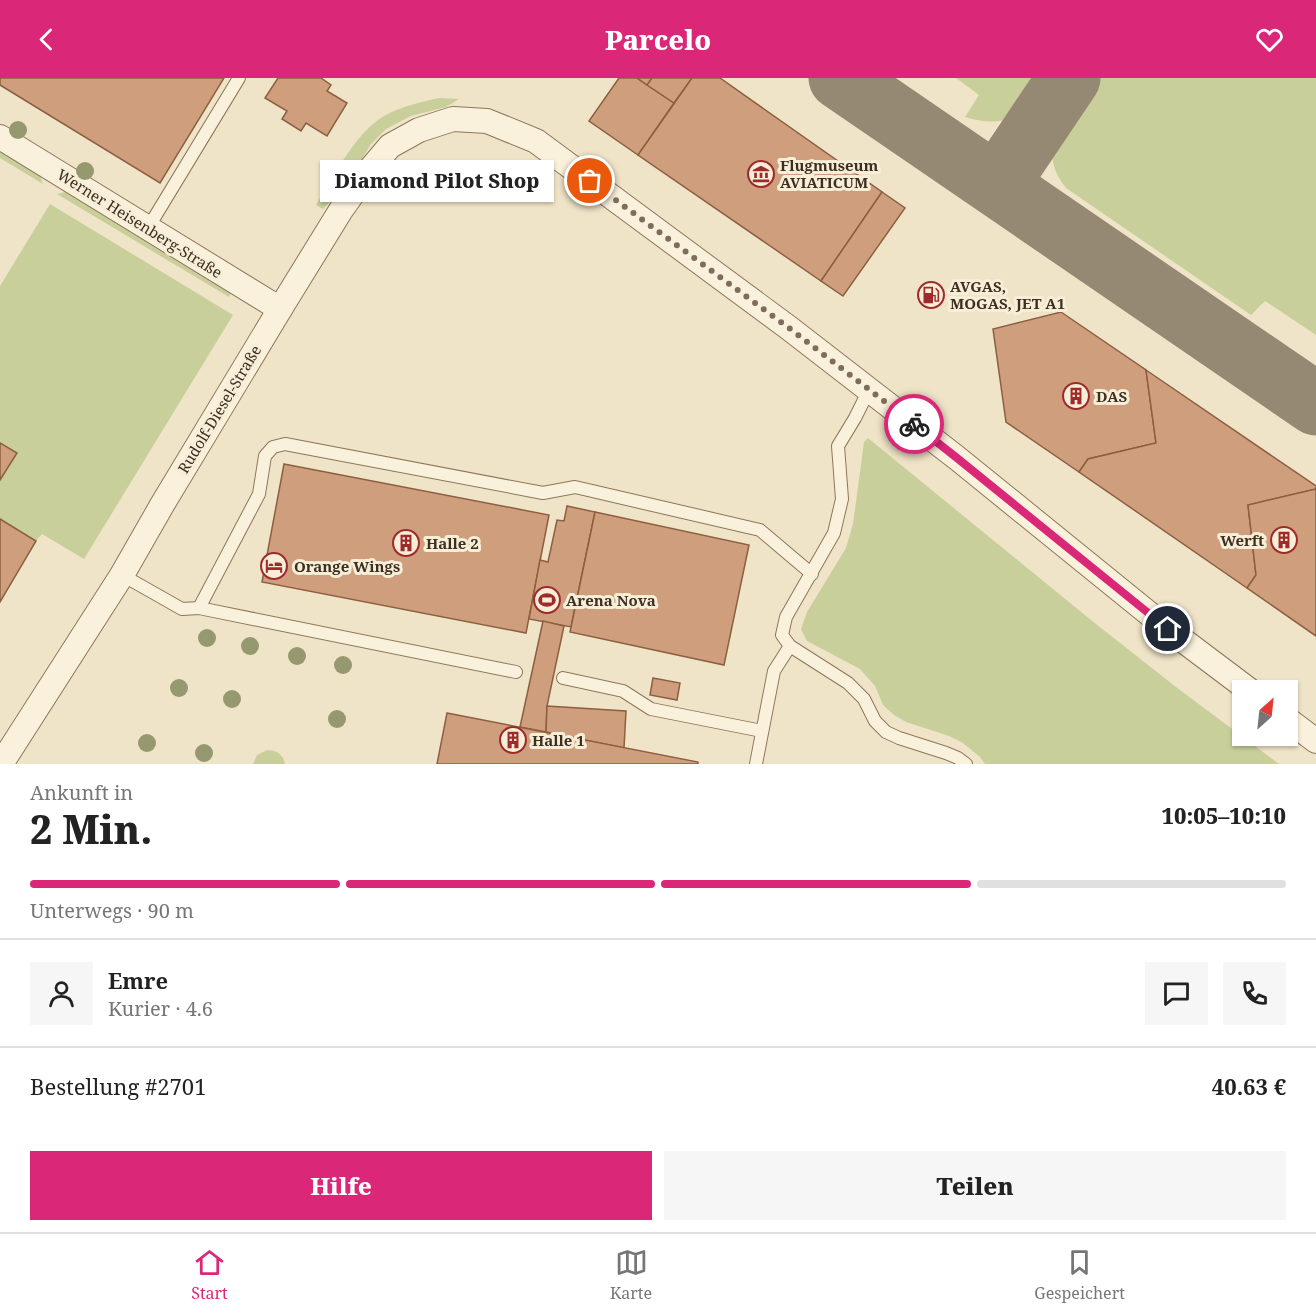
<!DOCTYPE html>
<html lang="de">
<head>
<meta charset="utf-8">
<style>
	body { margin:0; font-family:"Noto Serif",serif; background:#f6f6f6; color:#222; height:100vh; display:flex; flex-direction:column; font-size:22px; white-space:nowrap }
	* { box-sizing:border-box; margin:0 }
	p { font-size:20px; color:#767676 }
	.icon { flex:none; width:33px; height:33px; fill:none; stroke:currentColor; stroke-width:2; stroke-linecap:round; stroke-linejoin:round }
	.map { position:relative; height:686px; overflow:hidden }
	.drawer { display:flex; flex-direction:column; background:#fff; flex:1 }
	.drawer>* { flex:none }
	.needle { width:39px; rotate:27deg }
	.fabs { position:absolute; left:1232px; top:602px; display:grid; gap:12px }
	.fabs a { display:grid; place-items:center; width:66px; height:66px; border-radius:0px; background:#fff; box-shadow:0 2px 4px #0004; font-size:30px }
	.pin { position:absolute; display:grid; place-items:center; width:51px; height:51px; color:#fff; margin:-26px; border:3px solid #fff; border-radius:50%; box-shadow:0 2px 6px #0007 }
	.courier { position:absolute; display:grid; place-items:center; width:60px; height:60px; margin:-30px; border:4px solid #db2777; border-radius:50%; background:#fff; color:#222; box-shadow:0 2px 8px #0007 }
	.bubble { position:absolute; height:42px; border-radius:0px; background:#fff; box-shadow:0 2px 4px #0004; font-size:20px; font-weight:800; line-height:42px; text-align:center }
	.summary em { font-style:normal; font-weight:800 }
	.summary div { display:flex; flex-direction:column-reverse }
	.summary { display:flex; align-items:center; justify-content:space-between; height:102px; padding:0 30px }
	h1 { font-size:39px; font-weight:800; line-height:45px }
	.bar { display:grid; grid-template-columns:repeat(4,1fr); gap:9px 6px; align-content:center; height:72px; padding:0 30px }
	.bar i { height:8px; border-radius:4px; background:#e0e0e0 }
	.bar .active { background:#db2777 }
	.bar p { grid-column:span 4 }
	.line { display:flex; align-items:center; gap:15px; padding:0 30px; border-top:2px solid #e0e0e0 }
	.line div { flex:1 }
	.round { display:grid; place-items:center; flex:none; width:63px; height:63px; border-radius:0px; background:#f6f6f6 }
	.button { display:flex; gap:12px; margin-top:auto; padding:12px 30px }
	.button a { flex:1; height:69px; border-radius:0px; background:#db2777; color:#fff; font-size:24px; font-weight:800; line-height:69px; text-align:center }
	.button a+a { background:#f6f6f6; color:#222 }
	header { display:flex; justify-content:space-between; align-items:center; height:78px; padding:0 30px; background:#db2777; color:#fff; font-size:27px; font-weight:800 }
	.menu { display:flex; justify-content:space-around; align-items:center; height:84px; border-top:2px solid #e0e0e0; background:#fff; font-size:16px; color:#767676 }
	.menu a { display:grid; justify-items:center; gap:3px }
	.menu .active { color:#db2777 }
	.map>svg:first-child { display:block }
</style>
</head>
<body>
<header><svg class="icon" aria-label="back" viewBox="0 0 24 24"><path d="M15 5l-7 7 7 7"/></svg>Parcelo<svg class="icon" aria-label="heart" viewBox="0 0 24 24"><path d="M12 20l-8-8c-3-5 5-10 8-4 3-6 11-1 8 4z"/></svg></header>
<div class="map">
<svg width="1316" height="686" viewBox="0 0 1316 686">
	<rect width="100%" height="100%" fill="#f0e4c8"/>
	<g fill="#c9cf9b">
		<path d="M956,0h91c-5,8 -10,17 -16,24 -20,22 -40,23 -66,15l14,-22z"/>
		<path d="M1091,0h225v257l-51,-34 -14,14 -185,-127c-3,-4 -6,-8 -8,-12 -19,-35 14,-71 33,-98z"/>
		<path d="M439,20l20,1 -13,8 -35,9 -25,13 -15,15 -23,38 -25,27 -7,-4c17,-27 36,-66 62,-85 18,-13 40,-17 61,-22z"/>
		<path d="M0,74l40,24 3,8 -43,-26z"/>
		<path d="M65,114l166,101 -2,4 -172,-103z"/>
		<path d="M50,126l183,111 -149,244 -42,-25 -6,7 -36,-22v-39l16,-27 -16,-10v-157z"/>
		<path d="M868,360l223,182 85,67 103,77h-294l-5,-7 -17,-14 -14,-7 -43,-14 -12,-7 -11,-10 -8,-19 -15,-17 -53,-28 -6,-12 6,-17 39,-64 7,-24 11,-82z"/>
		<path d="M267,672c9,0 16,4 18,14h-32l4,-9z"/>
	</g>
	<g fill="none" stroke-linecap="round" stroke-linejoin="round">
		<g stroke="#968974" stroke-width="63">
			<path d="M840,0l476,326"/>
			<path d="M997,107l72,-107"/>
		</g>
	</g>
	<g fill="#cf9f7d" stroke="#8d5f41" stroke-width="1.5">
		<path d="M0,0h224l-64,105 -160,-98z"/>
		<path d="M278,0h43l10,7 -4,6 20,12 -20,33 -21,-13 -5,8 -19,-12 5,-8 -22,-13z"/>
		<path d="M619,0h18l37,25 -36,52 -49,-34z"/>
		<path d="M637,0h15l-5,7z"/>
		<path d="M652,0h40l-18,25 -27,-18z"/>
		<path d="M692,0h28l162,114 -61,89 -183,-126z"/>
		<path d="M882,114l23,16 -62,88 -22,-15z"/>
		<path d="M1061,234l85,58 10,73 -68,16 -9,13 -73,-50 -13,-93z"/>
		<path d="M1146,292l170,116v3l-68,16 8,70 -9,13 -168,-116 9,-13 68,-16z"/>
		<path d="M0,365l17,10 -17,27z"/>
		<path d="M284,386l265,51 -23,118 -264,-51z"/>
		<path d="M1316,411v147l-69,-48 9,-13 -8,-70z"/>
		<path d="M567,428l28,6 -24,115 -42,-8 11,-59 8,2 9,-42 7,1z"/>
		<path d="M595,434l154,33 -25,120 -154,-33z"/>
		<path d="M0,441l36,22 -36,61z"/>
		<path d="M543,543l21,5 -17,80 -1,26 -26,-5z"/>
		<path d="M653,600l27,5 -3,17 -27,-5z"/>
		<path d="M547,628l79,5 -2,37 -78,-16z"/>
		<path d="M447,635l251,49v2h-261z"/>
	</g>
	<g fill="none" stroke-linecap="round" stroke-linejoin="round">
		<defs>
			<g id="lane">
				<path d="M148,150l91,-150"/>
				<path d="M869,312l-14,28 -17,28 4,53 -8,34 -48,84 -4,18 8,11 58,37 16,16 11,22 11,11 13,6 47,15 12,5 8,6"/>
				<path d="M122,497l60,34 17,-1 317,64"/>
				<path d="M199,530l60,-114 6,-38 8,-9 12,-3 258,49 32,-6 185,43 52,44"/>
				<path d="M563,600l60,13 28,18 111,22"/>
				<path d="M756,686l18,-93 16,-25"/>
			</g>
			<g id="street">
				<path d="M0,59l280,172"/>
				<path d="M1287,641l29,22"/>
				<path d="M1,686l121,-189 40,-70 118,-196 61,-99 27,-38 22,-26 29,-16 34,-11 34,2 49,20 253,187 168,130 211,171 81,61"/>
			</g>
		</defs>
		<use href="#lane" stroke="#8d765c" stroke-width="14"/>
		<use href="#street" stroke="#8d765c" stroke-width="26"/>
		<use href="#lane" stroke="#faf1dc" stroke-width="12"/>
		<use href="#street" stroke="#faf1dc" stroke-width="24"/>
	</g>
	<g fill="#96986f">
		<circle cx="18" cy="52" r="9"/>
		<circle cx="85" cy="93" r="9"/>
		<circle cx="342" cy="97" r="9"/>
		<circle cx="207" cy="560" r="9"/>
		<circle cx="250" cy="568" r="9"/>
		<circle cx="297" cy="578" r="9"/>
		<circle cx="343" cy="587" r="9"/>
		<circle cx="179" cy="610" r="9"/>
		<circle cx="232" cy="621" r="9"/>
		<circle cx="337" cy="641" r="9"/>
		<circle cx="147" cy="665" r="9"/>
		<circle cx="204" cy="675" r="9"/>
	</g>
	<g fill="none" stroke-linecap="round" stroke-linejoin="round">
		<path stroke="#7c6e5b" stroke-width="6" stroke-dasharray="0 10.8" d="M590,103l199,147 125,96"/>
		<path stroke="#db2777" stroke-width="8" d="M914,346l43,34 211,171"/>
	</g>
	<defs>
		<symbol id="museum-ring" viewBox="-11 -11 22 22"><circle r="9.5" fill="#f7eed8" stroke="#9e2a2b" stroke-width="1.5"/><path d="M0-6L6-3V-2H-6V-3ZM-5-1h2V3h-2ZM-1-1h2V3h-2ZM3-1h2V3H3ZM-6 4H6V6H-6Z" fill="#9e2a2b"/></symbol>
		<symbol id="fuel-ring" viewBox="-11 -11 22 22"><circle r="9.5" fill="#f7eed8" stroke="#9e2a2b" stroke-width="1.5"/><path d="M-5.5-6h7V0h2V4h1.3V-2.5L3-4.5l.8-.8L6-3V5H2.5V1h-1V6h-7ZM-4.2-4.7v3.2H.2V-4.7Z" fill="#9e2a2b"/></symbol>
		<symbol id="building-ring" viewBox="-11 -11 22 22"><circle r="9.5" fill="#f7eed8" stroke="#9e2a2b" stroke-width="1.5"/><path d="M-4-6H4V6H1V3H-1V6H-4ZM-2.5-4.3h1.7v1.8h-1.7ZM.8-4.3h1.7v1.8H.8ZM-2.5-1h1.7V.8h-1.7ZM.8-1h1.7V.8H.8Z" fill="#9e2a2b"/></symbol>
		<symbol id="hotel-ring" viewBox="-11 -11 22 22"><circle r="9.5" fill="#f7eed8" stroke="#9e2a2b" stroke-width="1.5"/><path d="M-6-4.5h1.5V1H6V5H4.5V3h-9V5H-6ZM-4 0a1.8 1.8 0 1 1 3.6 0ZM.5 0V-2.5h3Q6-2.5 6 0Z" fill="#9e2a2b"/></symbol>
		<symbol id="stadium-ring" viewBox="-11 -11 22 22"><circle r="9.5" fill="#f7eed8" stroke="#9e2a2b" stroke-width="1.5"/><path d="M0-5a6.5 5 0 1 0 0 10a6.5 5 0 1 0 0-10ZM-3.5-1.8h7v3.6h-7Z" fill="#9e2a2b"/></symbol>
	</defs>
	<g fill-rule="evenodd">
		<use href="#museum-ring" x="746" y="81" width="30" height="30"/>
		<use href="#fuel-ring" x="916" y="202" width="30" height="30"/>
		<use href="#building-ring" x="1061" y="303" width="30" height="30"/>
		<use href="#building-ring" x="1269" y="447" width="30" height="30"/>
		<use href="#building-ring" x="391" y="450" width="30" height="30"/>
		<use href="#hotel-ring" x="259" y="473" width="30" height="30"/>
		<use href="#stadium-ring" x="532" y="507" width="30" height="30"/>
		<use href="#building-ring" x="498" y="647" width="30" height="30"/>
	</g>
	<g text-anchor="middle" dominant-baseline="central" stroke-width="6" stroke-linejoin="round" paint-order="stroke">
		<g font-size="15" font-weight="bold" fill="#3d2e20" stroke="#f7eed8" text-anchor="start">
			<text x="780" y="87">Flugmuseum<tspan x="780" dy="17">AVIATICUM</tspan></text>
			<text x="950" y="208">AVGAS,<tspan x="950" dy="17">MOGAS, JET A1</tspan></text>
			<text x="1096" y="318">DAS</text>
			<text x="1264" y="462" text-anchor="end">Werft</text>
			<text x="426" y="465">Halle 2</text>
			<text x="294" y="488">Orange Wings</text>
			<text x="566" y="522">Arena Nova</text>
			<text x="532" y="662">Halle 1</text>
		</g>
		<g font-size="15" fill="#3d2e20" stroke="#f7eed8">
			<text transform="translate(140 145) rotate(32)">Werner Heisenberg-Straße</text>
			<text transform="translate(219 331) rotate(-59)">Rudolf-Diesel-Straße</text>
		</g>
	</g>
</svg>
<div class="fabs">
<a><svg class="needle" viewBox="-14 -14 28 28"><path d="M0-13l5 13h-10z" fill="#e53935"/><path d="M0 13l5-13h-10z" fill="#767676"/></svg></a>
</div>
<div class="pin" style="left:590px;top:103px;background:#ea580c"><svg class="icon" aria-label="bag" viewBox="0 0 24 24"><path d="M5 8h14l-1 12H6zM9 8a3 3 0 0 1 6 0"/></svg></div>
<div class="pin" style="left:1168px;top:551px;background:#1f2937"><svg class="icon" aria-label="home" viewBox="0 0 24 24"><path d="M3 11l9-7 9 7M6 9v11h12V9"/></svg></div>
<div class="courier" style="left:914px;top:346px"><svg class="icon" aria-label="bike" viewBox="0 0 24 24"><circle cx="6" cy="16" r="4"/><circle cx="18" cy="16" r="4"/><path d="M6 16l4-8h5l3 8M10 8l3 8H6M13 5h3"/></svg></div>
<div class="bubble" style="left:320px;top:82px;width:234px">Diamond Pilot Shop</div>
</div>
<section class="drawer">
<div class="summary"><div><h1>2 Min.</h1><p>Ankunft in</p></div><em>10:05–10:10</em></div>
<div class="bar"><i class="active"></i><i class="active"></i><i class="active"></i><i></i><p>Unterwegs · 90 m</p></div>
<div class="line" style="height:108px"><a class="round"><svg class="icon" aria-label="person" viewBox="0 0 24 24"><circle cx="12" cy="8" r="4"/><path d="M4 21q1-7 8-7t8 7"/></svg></a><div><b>Emre</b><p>Kurier · 4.6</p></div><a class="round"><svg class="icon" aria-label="chat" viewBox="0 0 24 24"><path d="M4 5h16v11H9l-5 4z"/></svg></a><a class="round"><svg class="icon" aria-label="phone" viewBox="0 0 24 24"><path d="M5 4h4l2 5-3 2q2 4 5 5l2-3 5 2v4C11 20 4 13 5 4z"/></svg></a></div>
<div class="line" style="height:78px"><div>Bestellung #2701</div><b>40.63 €</b></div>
<div class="button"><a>Hilfe</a><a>Teilen</a></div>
</section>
<nav class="menu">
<a class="active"><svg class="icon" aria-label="home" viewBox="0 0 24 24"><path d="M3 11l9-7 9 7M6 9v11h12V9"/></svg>Start</a>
<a><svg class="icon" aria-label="map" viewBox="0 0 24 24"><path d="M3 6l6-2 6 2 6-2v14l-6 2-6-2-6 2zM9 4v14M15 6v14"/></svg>Karte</a>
<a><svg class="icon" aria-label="saved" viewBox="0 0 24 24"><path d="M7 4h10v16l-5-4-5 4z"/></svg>Gespeichert</a>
</nav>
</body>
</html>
